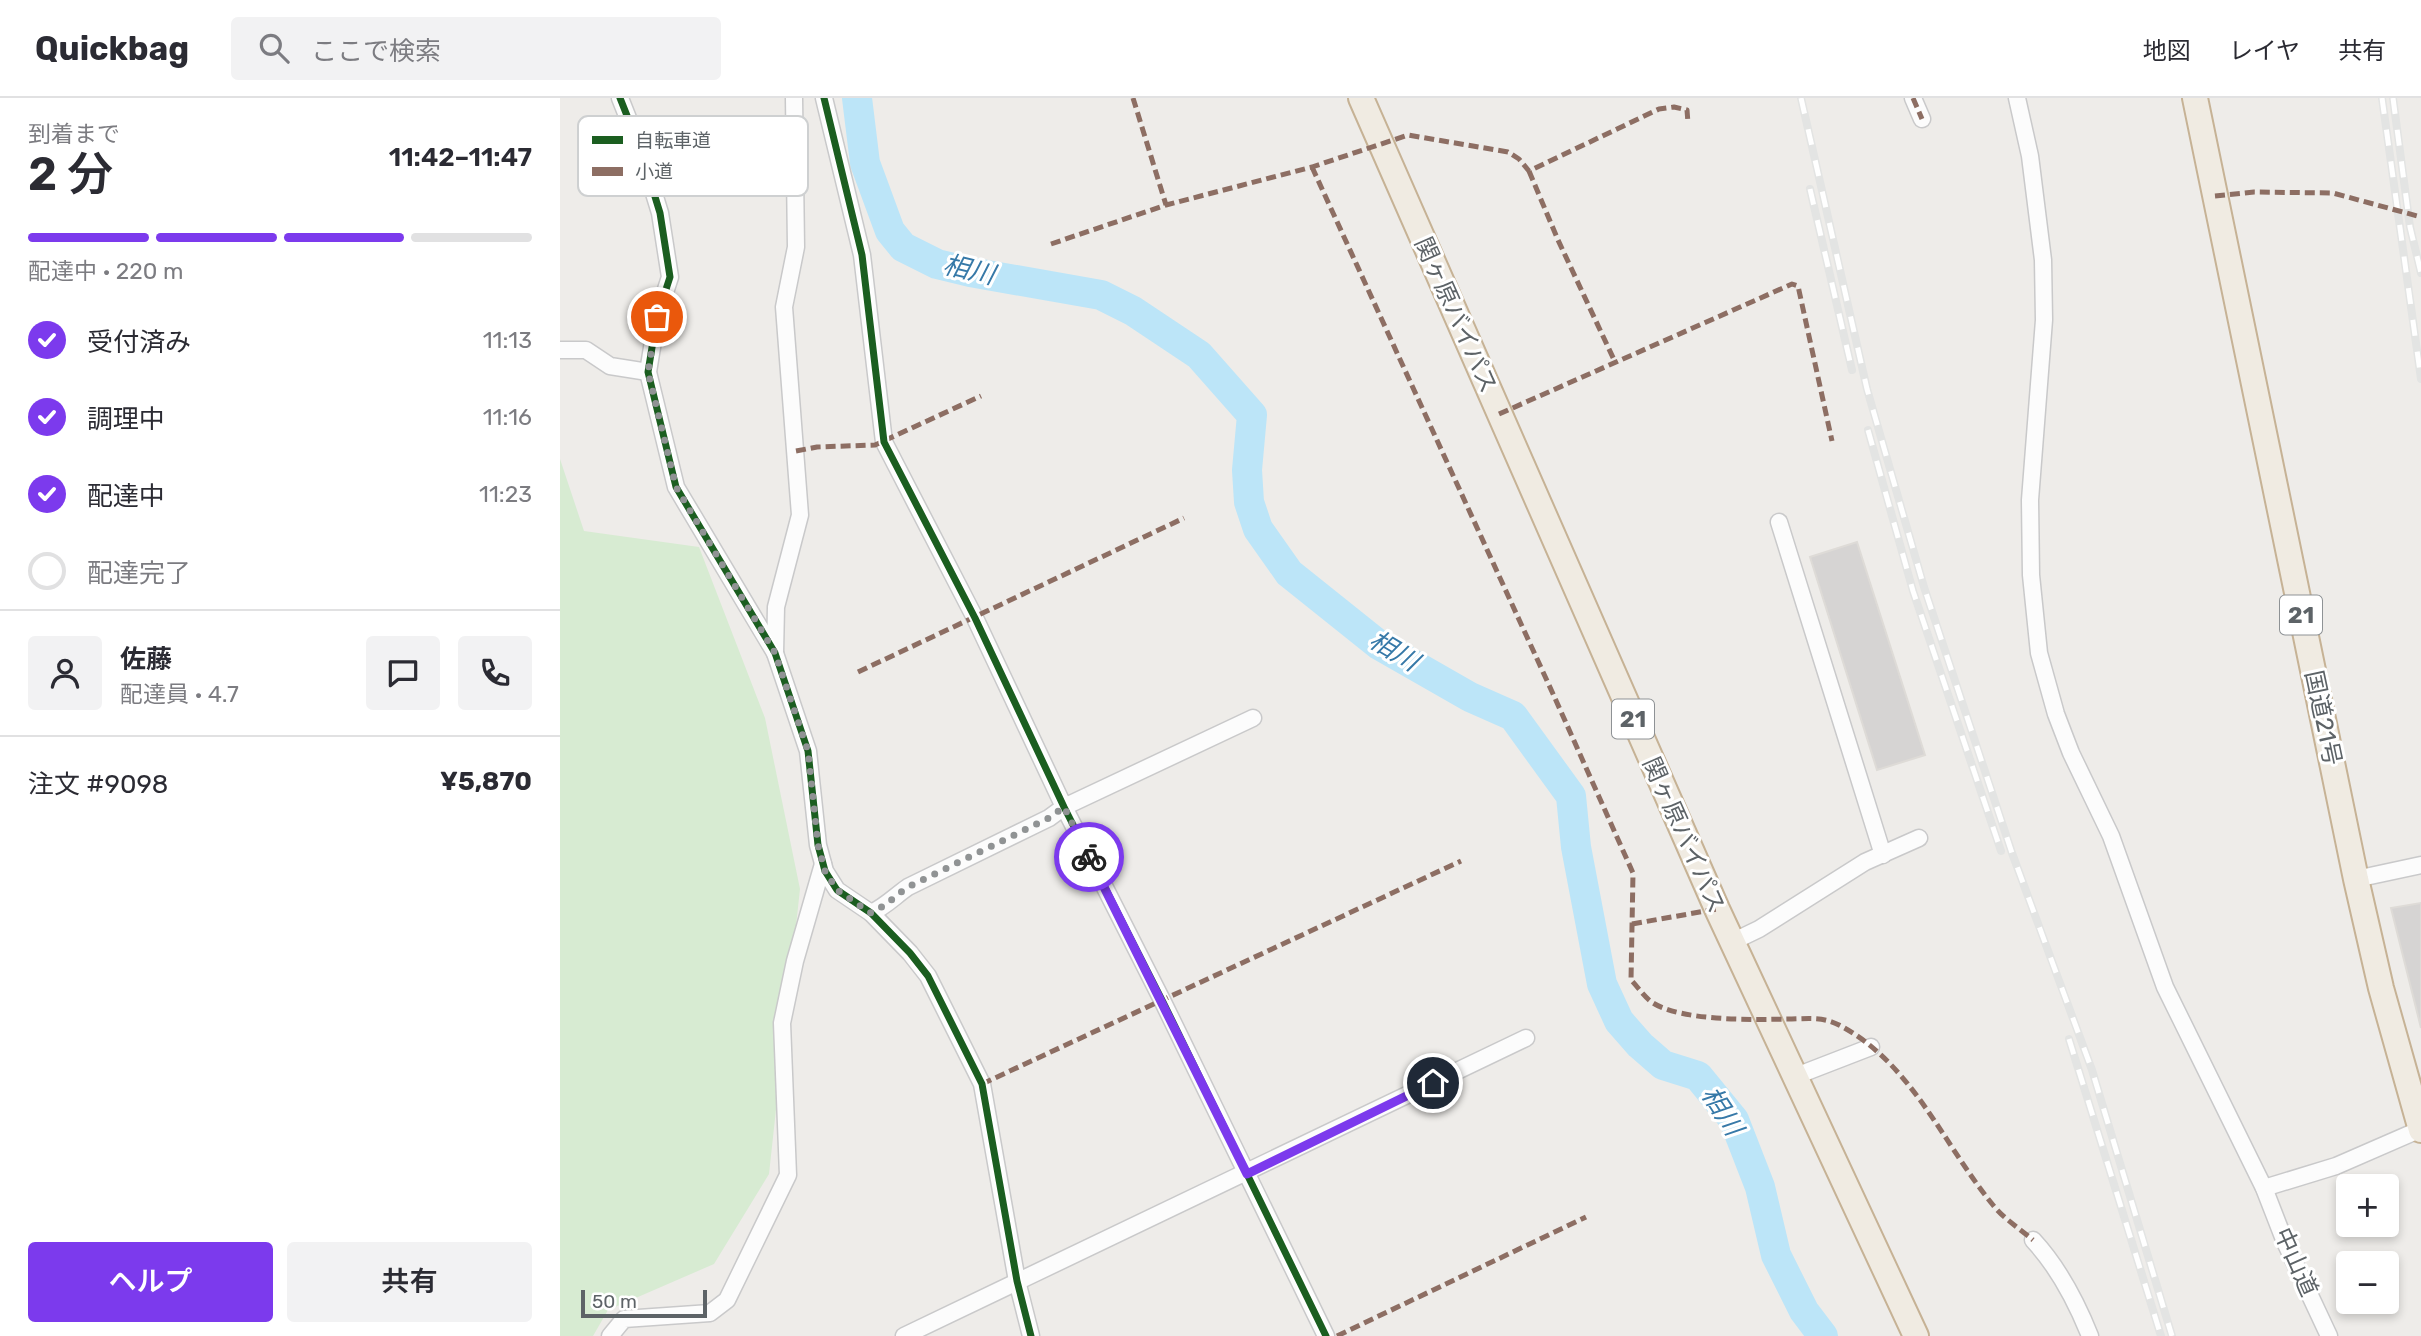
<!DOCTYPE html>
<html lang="ja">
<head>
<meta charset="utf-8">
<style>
	body { margin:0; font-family:Rubik,"Noto Sans JP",sans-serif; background:#f2f2f3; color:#2b2b33; height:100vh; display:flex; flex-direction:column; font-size:26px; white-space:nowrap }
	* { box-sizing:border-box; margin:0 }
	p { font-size:23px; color:#7c7c81 }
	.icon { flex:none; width:38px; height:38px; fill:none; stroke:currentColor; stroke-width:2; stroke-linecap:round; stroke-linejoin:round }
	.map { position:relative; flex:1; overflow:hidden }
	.details { display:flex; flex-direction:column; background:#fff; width:560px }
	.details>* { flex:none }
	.buttons { position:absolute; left:1776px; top:1076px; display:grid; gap:14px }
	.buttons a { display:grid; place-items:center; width:63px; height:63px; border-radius:7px; background:#fff; box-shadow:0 4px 10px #0003; font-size:35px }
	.scale { position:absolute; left:21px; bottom:18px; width:126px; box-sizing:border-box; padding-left:7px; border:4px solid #5d6367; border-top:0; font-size:19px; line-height:24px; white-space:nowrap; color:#5d6367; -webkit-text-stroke:5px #fff; paint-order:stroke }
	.pin { position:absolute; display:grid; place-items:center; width:60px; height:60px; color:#fff; margin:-30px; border:4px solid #fff; border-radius:50%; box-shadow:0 2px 7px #0007 }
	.courier { position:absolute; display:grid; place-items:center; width:70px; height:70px; margin:-35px; border:5px solid #7c3aed; border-radius:50%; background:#fff; color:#222; box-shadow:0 2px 9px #0007 }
	.head em { font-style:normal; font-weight:600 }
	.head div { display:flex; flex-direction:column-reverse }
	.head { display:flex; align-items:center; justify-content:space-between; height:119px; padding:0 28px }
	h1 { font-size:46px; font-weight:600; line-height:52px }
	.bar { display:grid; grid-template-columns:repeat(4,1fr); gap:10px 7px; align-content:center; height:84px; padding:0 28px }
	.bar i { height:9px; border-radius:5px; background:#e1e1e2 }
	.bar .on { background:#7c3aed }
	.bar p { grid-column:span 4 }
	.line { display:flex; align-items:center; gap:18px; padding:0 28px; border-top:2px solid #e1e1e2 }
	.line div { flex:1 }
	.round { display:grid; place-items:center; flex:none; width:74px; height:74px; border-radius:7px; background:#f2f2f3 }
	ol { padding:0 28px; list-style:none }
	li { display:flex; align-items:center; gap:21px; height:77px }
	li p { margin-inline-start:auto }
	li .icon { padding:7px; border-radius:50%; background:#7c3aed; color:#fff; stroke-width:4 }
	li:last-child { color:#7c7c81 }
	li i { width:38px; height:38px; border:4px solid #e1e1e2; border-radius:50% }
	.button { display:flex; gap:14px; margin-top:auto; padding:14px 28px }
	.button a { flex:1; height:80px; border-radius:7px; background:#7c3aed; color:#fff; font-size:28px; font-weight:600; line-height:80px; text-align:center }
	.button a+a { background:#f2f2f3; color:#2b2b33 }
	header { display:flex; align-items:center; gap:42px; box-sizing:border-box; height:98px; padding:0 35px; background:#fff; border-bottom:2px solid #e1e1e2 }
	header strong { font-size:33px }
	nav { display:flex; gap:38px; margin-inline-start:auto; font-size:24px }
	.search { width:490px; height:63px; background:#f2f2f3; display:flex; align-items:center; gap:18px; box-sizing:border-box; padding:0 24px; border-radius:7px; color:#7c7c81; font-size:26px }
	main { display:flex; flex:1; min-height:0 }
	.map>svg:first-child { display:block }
</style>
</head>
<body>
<header>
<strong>Quickbag</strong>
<div class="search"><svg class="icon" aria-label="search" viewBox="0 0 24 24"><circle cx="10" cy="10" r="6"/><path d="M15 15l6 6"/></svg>ここで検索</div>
<nav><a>地図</a><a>レイヤ</a><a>共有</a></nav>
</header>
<main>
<section class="details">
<div class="head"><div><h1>2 分</h1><p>到着まで</p></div><em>11:42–11:47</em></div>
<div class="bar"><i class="on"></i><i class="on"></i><i class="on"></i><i></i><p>配達中 · 220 m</p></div>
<ol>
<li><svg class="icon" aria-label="check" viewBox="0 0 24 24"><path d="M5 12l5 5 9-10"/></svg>受付済み<p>11:13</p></li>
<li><svg class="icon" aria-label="check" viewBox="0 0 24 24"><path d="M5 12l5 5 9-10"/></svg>調理中<p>11:16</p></li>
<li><svg class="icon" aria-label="check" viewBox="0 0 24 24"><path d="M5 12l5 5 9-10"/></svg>配達中<p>11:23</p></li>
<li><i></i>配達完了</li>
</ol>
<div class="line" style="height:126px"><a class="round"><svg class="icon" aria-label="person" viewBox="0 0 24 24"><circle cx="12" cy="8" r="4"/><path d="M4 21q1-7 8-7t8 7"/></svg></a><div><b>佐藤</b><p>配達員 · 4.7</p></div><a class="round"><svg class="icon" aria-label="chat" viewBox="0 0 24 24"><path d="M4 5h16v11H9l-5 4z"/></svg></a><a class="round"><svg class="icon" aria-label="phone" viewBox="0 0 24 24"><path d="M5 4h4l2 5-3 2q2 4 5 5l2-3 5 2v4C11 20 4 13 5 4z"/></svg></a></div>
<div class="line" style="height:91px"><div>注文 #9098</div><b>¥5,870</b></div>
<div class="button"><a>ヘルプ</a><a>共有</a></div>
</section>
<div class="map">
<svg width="1861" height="1238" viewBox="0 0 1861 1238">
	<rect width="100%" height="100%" fill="#eeece9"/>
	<path fill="#d7ebd2" d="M0,361l24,72 115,16 66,171 35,171 -31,285 -55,90 -106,46 -15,26h-33z"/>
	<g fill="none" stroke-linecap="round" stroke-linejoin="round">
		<path stroke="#bce5f8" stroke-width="30" d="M297,0l8,65 25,68 13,16 34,17 33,8 131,23 32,16 66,44 53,60 -5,55 2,32 9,27 31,44 90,72 91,52 43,19 58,80 5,51 26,137 17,37 21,24 23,20 35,11 36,44 26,67 16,68 28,56 19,25"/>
	</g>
	<g fill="#d6d4d3" stroke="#dedbd7" stroke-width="2">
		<path d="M1297,444l68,213 -48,15 -67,-213z"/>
		<path d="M1861,805v125l-30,-120z"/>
	</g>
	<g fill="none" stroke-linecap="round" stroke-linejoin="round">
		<defs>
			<g id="minor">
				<path d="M60,0l21,53 19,62 10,64 -13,40 -9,55 28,115 99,166 33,98 10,94 7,26 12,19 34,23 39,40 18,23 54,108 35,197 14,55"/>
				<path d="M264,0l38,157 22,187 91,176 89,189 99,195 163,334"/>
				<path d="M1353,0l9,21"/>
				<path d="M1457,0l13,58 13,104 1,60 -14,180 1,75 8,78 17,61 15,39 40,83 54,151 99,201 21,54 44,94"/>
				<path d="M0,252h26l24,16 38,6"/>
				<path d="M1219,424l104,333"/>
				<path d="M215,555l1,-46 24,-92 -16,-208 12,-60 -2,-149"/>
				<path d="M1796,781l65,-14"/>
				<path d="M311,815c15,-7 24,-17 37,-26l141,-69 15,-11 189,-89"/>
				<path d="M1172,844l27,-13 106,-67 54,-24"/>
				<path d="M1236,978l75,-29"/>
				<path d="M1704,1090l72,-22 85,-37"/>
				<path d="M1473,1142c26,28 43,61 57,96"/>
				<path d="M50,1238l14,-17 86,-6 17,-13 61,-125 -6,-152 13,-62 28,-97"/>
				<path d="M344,1238l622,-298"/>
			</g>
			<g id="highway">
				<path d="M801,0l356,811 199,427"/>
				<path d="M1635,0l161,781 25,109 40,142"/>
			</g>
		</defs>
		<use href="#minor" stroke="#c9c9ca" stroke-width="19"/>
		<use href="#highway" stroke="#c6b295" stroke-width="28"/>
		<use href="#minor" stroke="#fcfcfc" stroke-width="16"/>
		<use href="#highway" stroke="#f0ebe2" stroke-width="24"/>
		<defs>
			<g id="rail">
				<path d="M1241,0l66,291 57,198 88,266 80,217 80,266"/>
				<path d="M1822,0l39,281"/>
				<path d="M1833,0l17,129 11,46"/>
				<path d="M1250,91l42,181"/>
				<path d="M1308,332l45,161 88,260"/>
				<path d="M1509,941l92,297"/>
			</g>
		</defs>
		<use href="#rail" stroke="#e3e4e3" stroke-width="8"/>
		<use href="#rail" stroke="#fff" stroke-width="5" stroke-dasharray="16" stroke-linecap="butt"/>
		<g stroke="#8d6e63" stroke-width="5" stroke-dasharray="10 5" stroke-linecap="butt">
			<path d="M573,0l33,107"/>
			<path d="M1353,0l9,21"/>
			<path d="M752,69l242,529 79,177 -2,107c7,7 13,17 22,23 29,18 99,17 135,16 18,0 34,-3 51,6 73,38 104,119 154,180 10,13 27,24 40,35"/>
			<path d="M969,73l29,69 58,124"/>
			<path d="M1655,98l39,-4 79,1 88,24"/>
			<path d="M491,146l115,-39 146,-38 96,-32 100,17 11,7 10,12 130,-62 15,-2 13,3 1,13"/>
			<path d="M939,316l293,-130 6,2 34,155"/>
			<path d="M236,353l21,-4 58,-2 106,-49"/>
			<path d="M298,574l326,-154"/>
			<path d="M1072,826l85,-15"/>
			<path d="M422,986l479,-223"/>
			<path d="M777,1238l249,-119"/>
		</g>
		<defs>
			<g id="cycleway">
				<path d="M60,0l21,53 19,62 10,64 -13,40 -9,55 28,115 99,166 33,98 10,94 7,26 12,19 34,23 39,40 18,23 54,108 35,197 14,55"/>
				<path d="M264,0l38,157 22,187 91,176 89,189 99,195 163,334"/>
			</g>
		</defs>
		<use href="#cycleway" stroke="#fff" stroke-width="11"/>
		<use href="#cycleway" stroke="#1b5e20" stroke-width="7"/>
	</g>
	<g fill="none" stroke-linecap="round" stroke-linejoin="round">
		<path stroke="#909394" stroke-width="7" stroke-dasharray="0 12.6" d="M97,219l-9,55 28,115 99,166 33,98 10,94 7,26 12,19 34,23c15,-7 24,-17 37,-26l141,-69 15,-11 25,50"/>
		<path stroke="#7c3aed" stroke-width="9" d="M529,759l158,317 186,-91"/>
	</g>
	<g text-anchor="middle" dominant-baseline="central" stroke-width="6" stroke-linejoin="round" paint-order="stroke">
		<g fill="#fff" stroke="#8e9295" stroke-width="2">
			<rect x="1720" y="497.5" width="42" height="39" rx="5"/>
			<rect x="1052" y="601.5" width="42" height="39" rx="5"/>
		</g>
		<g font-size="23" font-weight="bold" fill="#5d6367">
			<text x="1741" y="517">21</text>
			<text x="1073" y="621">21</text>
		</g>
		<g font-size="24" fill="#5d6367" stroke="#fff">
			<text transform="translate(896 217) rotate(66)">関ヶ原バイパス</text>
			<text transform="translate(1763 620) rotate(78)">国道21号</text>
			<text transform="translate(1124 737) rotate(66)">関ヶ原バイパス</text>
			<text transform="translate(1736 1164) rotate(66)">中山道</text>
		</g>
		<g font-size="26" font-style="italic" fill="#3679a8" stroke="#fff">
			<text transform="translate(409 172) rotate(13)">相川</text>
			<text transform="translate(834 553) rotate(31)">相川</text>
			<text transform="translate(1162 1013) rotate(57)">相川</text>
		</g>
	</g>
	<rect x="18" y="18" width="230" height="80" rx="10" fill="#fff" stroke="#ced0d1" stroke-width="2"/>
	<rect x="32" y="38" width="31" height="8" fill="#1b5e20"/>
	<rect x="32" y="69" width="31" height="9" fill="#8d6e63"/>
	<g font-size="19" fill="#5d6367">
		<text x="75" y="49">自転車道</text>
		<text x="75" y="80">小道</text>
	</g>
</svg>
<div class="buttons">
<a>+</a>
<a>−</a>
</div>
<div class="scale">50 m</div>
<div class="pin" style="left:97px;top:219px;background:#ea580c"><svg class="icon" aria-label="bag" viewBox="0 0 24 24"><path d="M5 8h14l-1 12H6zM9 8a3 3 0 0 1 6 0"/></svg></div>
<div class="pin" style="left:873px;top:985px;background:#1f2937"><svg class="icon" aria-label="home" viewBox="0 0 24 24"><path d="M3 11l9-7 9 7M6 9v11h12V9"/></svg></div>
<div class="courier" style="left:529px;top:759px"><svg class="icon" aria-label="bike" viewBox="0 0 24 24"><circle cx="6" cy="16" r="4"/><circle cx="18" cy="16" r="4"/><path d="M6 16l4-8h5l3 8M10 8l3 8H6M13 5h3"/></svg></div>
</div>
</main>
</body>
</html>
